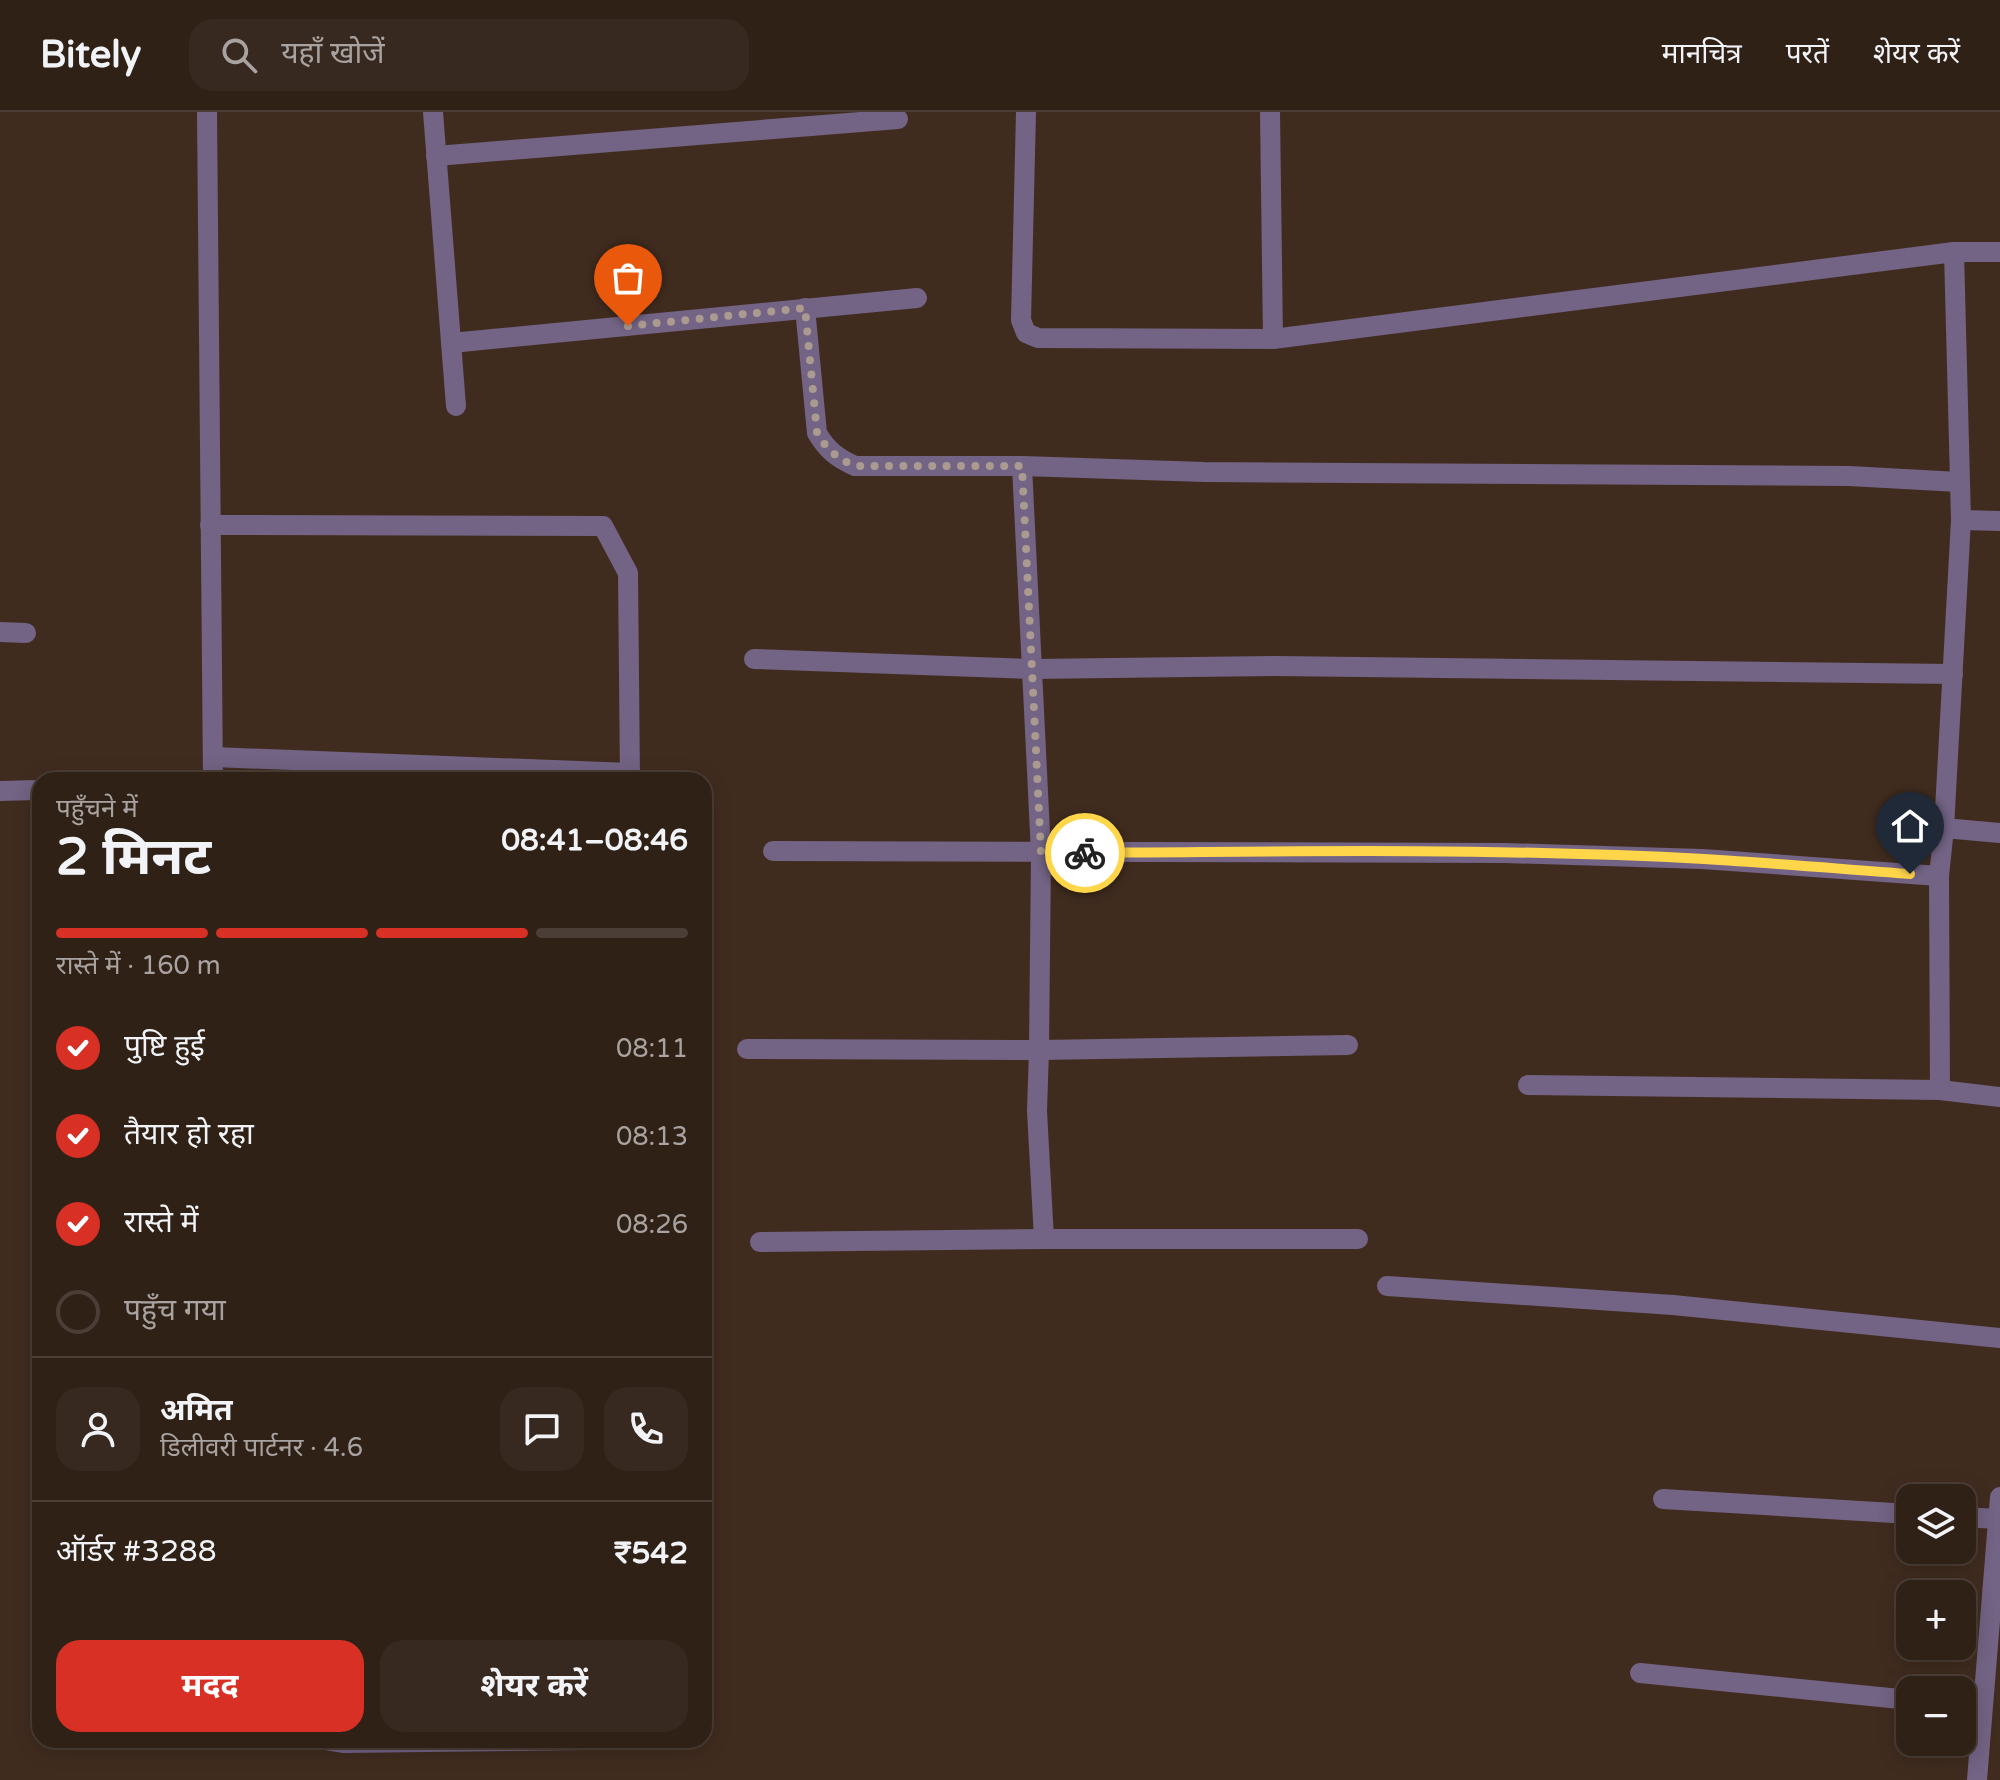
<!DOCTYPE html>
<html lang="hi">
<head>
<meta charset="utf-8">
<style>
	body { margin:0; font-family:"Varela Round","Noto Sans Devanagari",sans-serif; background:#382920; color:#f1f3f6; height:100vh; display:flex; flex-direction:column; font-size:30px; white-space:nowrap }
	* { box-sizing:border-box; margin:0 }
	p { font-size:26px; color:#a8a3a1 }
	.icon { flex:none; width:44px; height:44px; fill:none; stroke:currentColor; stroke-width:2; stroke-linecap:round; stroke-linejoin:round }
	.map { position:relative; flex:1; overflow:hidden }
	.details { position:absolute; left:32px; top:660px; width:680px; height:976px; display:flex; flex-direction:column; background:#302117; border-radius:24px; box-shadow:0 4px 20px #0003,0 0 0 2px #4b3e36 }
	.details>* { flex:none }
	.fabs { position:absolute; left:1896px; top:1372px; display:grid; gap:16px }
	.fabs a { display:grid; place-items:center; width:80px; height:80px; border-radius:16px; background:#302117; box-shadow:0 4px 20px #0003,0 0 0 2px #4b3e36; font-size:40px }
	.pin { position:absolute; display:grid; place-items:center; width:68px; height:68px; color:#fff; margin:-82px -34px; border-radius:50% 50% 50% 0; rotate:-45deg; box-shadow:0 0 8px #0007 }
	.pin .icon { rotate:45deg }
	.courier { position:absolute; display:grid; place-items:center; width:80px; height:80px; margin:-40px; border:6px solid #ffd54a; border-radius:50%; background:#fff; color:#222; box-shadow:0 2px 10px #0007 }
	.overview em { font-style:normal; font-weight:700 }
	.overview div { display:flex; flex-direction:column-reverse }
	.overview { display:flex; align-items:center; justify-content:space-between; height:136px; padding:0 24px }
	h1 { font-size:52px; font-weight:700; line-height:60px }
	.bar { display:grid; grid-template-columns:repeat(4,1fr); gap:12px 8px; align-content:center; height:96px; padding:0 24px }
	.bar i { height:10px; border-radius:6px; background:#4b3e36 }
	.bar .on { background:#d93025 }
	.bar p { grid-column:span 4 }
	.line { display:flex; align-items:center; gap:20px; padding:0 24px; border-top:2px solid #4b3e36 }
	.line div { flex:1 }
	.round { display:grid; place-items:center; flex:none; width:84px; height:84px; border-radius:24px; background:#382920 }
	ol { padding:0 24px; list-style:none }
	li { display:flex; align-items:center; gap:24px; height:88px }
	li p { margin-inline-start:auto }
	li .icon { padding:8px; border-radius:50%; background:#d93025; color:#fff; stroke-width:4 }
	li:last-child { color:#a8a3a1 }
	li i { width:44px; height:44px; border:4px solid #4b3e36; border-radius:50% }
	.primary-button { display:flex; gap:16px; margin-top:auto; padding:16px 24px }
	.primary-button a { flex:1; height:92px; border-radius:24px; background:#d93025; color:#fff; font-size:32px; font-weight:700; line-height:92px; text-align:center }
	.primary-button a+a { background:#382920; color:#f1f3f6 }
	header { display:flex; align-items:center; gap:48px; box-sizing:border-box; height:112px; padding:0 40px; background:#302117; border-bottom:2px solid #4b3e36 }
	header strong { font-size:38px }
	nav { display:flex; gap:44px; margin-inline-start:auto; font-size:28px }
	.search { width:560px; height:72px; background:#382920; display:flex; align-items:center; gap:20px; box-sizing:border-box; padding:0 28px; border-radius:24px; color:#a8a3a1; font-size:30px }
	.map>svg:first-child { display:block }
</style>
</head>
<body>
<header>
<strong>Bitely</strong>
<div class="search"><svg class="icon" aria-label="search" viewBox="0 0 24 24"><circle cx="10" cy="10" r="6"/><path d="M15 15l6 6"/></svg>यहाँ खोजें</div>
<nav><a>मानचित्र</a><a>परतें</a><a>शेयर करें</a></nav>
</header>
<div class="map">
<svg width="2000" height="1668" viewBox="0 0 2000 1668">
	<rect width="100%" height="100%" fill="#402c1f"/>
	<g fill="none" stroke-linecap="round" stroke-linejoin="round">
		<g stroke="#736384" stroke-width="20">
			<path d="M207,0l6,668"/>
			<path d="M433,0l23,294"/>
			<path d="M1026,0l-5,208 5,13 12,5 235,1 681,-87 7,268 -17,308 -5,48 1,214 60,7"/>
			<path d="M1270,0l3,227"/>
			<path d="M436,44l462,-37"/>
			<path d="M1954,140h46"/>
			<path d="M805,196l12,125c10,17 20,25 38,33h167l182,6 645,4 110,6"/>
			<path d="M451,231l466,-45"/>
			<path d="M1022,354l19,387 -2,197 -2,61 7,128"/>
			<path d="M1961,408l39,1"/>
			<path d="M210,413l393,1 25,47 2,207"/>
			<path d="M0,520l26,1"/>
			<path d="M754,547l278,10 244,-3 677,8"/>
			<path d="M213,645l417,16"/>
			<path d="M0,679l37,-1"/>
			<path d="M1944,716l56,5"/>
			<path d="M773,739l732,2 197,6 237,17"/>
			<path d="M747,937l292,1 309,-5"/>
			<path d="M1528,973l412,5"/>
			<path d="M760,1130l284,-3h314"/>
			<path d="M1387,1174l286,19 327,33"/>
			<path d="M1663,1387l247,15"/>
			<path d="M1962,1405l36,2"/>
			<path d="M1640,1561l270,27"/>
			<path d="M325,1628l18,3 239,-3"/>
			<path d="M1977,1668l23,-283"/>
		</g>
	</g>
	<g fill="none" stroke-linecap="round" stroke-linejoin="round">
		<path stroke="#aa9a90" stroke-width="8" stroke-dasharray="0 14.4" d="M628,214l177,-18 12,125c10,17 20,25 38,33h167l19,387h44"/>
		<path stroke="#ffd54a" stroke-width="10" d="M1085,741c206,-2 413,-5 619,6 68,4 137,10 206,15"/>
	</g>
</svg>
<div class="fabs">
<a><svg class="icon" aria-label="layers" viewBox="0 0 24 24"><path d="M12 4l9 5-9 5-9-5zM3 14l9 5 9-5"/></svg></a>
<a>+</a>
<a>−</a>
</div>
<div class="pin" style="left:628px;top:214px;background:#ea580c"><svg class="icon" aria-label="bag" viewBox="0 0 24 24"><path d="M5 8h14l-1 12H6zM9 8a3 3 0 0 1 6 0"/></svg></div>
<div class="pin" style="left:1910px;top:762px;background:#1f2937"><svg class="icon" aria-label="home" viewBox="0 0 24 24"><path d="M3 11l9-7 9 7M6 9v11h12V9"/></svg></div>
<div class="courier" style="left:1085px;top:741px"><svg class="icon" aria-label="bike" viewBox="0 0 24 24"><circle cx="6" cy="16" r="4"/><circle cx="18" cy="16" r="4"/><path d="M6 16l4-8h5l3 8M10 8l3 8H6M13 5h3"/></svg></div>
<section class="details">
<div class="overview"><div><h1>2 मिनट</h1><p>पहुँचने में</p></div><em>08:41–08:46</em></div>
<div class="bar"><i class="on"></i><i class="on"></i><i class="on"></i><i></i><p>रास्ते में · 160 m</p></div>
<ol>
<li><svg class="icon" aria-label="check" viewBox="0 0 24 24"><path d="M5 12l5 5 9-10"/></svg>पुष्टि हुई<p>08:11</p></li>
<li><svg class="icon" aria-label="check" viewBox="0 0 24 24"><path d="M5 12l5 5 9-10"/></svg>तैयार हो रहा<p>08:13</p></li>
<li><svg class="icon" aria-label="check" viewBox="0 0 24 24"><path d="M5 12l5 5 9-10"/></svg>रास्ते में<p>08:26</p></li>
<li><i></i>पहुँच गया</li>
</ol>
<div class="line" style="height:144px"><a class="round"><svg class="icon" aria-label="person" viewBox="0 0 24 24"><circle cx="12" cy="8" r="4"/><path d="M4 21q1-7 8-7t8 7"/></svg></a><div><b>अमित</b><p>डिलीवरी पार्टनर · 4.6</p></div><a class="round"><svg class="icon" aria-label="chat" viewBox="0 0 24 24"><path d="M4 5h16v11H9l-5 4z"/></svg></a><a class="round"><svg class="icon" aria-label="phone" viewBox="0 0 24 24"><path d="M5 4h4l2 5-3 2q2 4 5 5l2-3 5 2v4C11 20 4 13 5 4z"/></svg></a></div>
<div class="line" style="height:104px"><div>ऑर्डर #3288</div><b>₹542</b></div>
<div class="primary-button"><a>मदद</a><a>शेयर करें</a></div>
</section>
</div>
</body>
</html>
